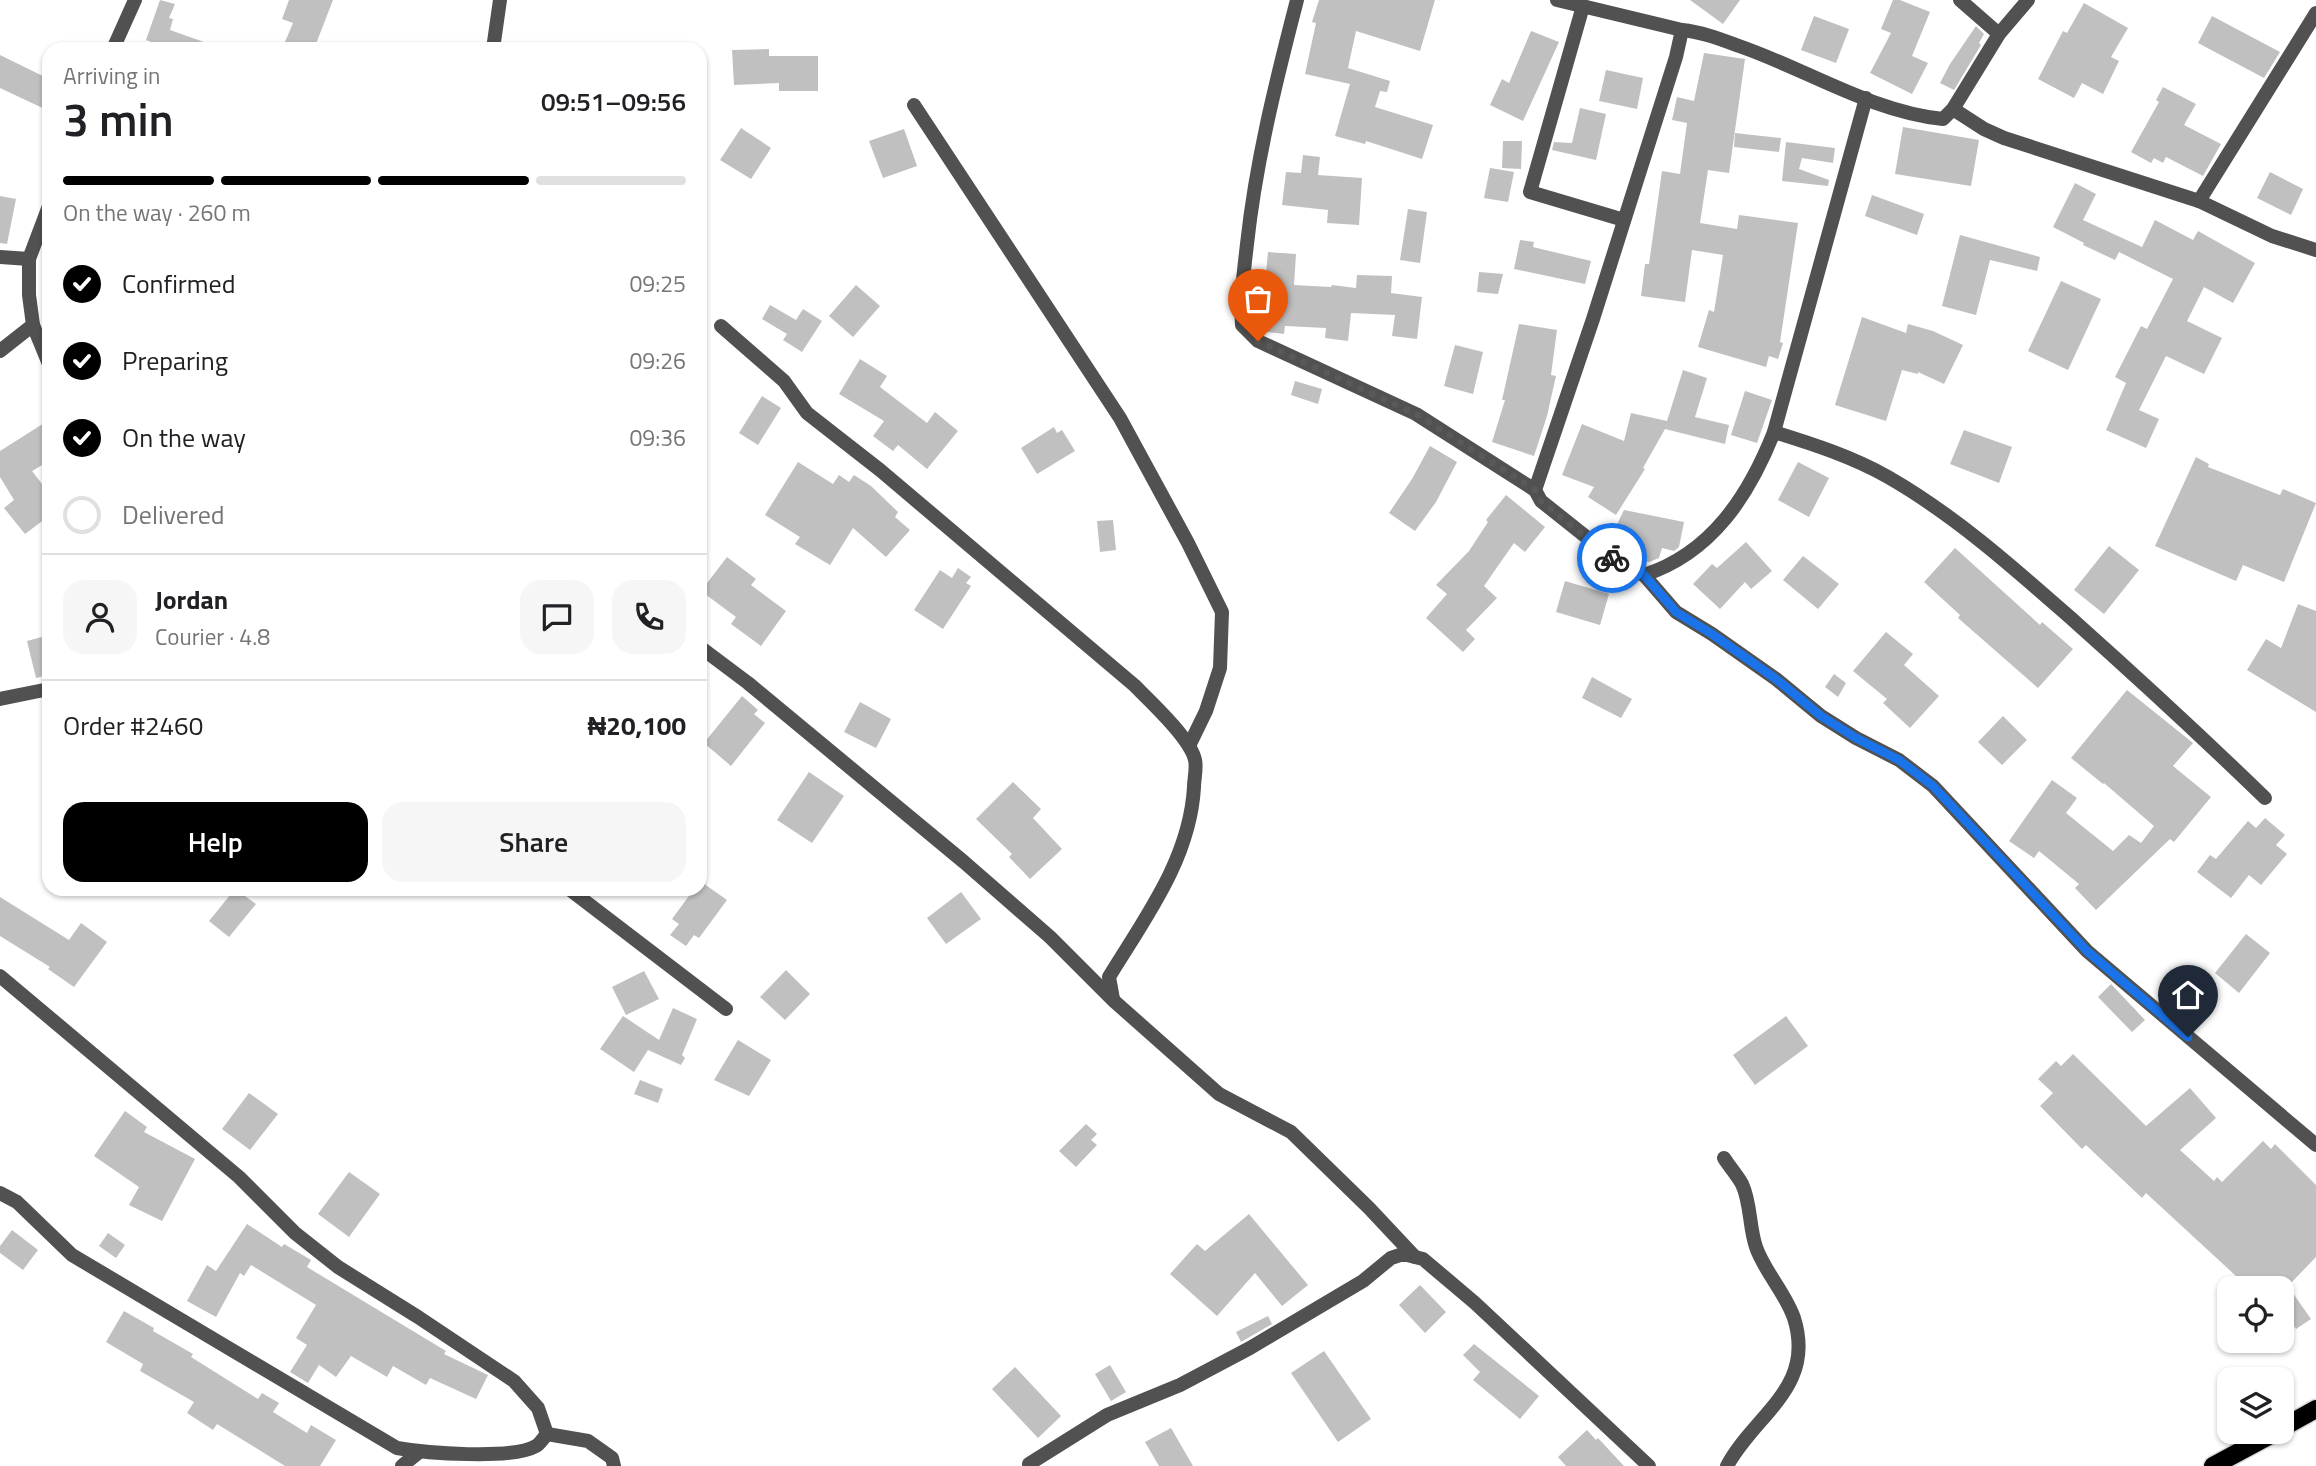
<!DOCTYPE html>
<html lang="en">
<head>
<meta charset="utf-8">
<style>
	body { margin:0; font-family:"Titillium Web",sans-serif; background:#f6f6f6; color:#202124; height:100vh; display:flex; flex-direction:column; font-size:26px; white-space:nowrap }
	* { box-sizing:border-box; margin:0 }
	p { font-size:23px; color:#757577 }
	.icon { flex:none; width:38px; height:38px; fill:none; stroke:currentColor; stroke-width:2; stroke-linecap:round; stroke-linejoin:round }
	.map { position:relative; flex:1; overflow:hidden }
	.sheet { position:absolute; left:42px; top:42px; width:665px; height:854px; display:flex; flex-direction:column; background:#fff; border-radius:21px; box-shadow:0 2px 5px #0004 }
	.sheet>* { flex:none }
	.fabs { position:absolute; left:2217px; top:1276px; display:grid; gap:14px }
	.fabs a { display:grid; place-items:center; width:77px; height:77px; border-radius:14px; background:#fff; box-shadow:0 2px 5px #0004; font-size:35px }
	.pin { position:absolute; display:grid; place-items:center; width:60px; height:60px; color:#fff; margin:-72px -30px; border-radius:50% 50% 50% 0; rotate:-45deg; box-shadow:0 0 7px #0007 }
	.pin .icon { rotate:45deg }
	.courier { position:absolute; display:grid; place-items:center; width:70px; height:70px; margin:-35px; border:5px solid #1a73e8; border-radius:50%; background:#fff; color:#222; box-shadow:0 2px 9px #0007 }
	.head em { font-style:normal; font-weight:600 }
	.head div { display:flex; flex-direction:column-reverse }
	.head { display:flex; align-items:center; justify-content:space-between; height:119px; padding:0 21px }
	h1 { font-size:46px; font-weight:600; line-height:52px }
	.bar { display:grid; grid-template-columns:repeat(4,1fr); gap:10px 7px; align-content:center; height:84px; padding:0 21px }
	.bar i { height:9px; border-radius:5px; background:#e0e0e0 }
	.bar .selected { background:#000 }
	.bar p { grid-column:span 4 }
	.line { display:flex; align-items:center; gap:18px; padding:0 21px; border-top:2px solid #e0e0e0 }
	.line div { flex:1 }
	.round { display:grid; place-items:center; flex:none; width:74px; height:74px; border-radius:21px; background:#f6f6f6 }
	ol { padding:0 21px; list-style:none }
	li { display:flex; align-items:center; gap:21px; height:77px }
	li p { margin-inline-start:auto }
	li .icon { padding:7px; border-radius:50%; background:#000; color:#fff; stroke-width:4 }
	li:last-child { color:#757577 }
	li i { width:38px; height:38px; border:4px solid #e0e0e0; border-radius:50% }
	.primary-button { display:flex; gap:14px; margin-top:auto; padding:14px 21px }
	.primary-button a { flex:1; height:80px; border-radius:21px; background:#000; color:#fff; font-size:28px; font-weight:600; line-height:80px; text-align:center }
	.primary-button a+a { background:#f6f6f6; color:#202124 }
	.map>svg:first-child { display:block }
</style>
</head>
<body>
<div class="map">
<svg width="2316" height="1466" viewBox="0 0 2316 1466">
	<rect width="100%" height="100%" fill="#fff"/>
	<g fill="#c0c0c0">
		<path d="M160,0l15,4 -6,14 4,1 -3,11 48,17v2h-48l-24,-9z"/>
		<path d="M289,0h44l-19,49h-32l11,-26 -11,-4z"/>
		<path d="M1319,0h116l-15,51 -64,-20 -8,37 42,13 -3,11 -7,-1 -5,16 58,18 -11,34 -56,-18 -1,3 -30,-8 15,-52 -45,-10 11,-51 -4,-1z"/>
		<path d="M1690,0h50l-17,24z"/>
		<path d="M1893,0h7l30,12 -18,44 16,7 -16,31 -42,-21 21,-40 -10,-4z"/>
		<path d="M2084,3l44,25 -17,29 8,4 -16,33 -21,-11 -8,15 -36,-19 25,-48 4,2z"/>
		<path d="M1814,16l35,13 -13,34 -35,-13z"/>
		<path d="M2212,16l68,36 -16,26 -66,-35z"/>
		<path d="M1976,26l8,8 -5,9 2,2 -27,45 -14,-7 10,-19z"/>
		<path d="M1531,31l28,11 -36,79 -33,-16 12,-26 7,4z"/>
		<path d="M769,49v7h49v35h-39v-8l-45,2 -2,-35z"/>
		<path d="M1704,53l41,6 -16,114 -21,-3 -8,53 37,6 2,-14 59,8 -18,119 3,1 -5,16 -9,-3 -3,11 -68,-20 11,-37 5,2 9,-57 -31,-5 -7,52 -44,-6 4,-32h4l13,-93 18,3 7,-51 -15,-3 5,-23 17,4z"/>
		<path d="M0,55l49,24v32l-49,-23z"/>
		<path d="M1606,70l37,8 -6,31 -38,-8z"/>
		<path d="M2163,87l33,17 -12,21 37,19 -18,32 -37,-19 -3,6 -9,-5 -3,5 -20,-11 28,-50 -3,-2z"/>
		<path d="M1580,108l26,6 -10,46 -44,-10 2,-8 18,1z"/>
		<path d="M1903,127l76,13 -8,46 -76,-12z"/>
		<path d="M741,128l30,20 -20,31 -31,-19z"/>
		<path d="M904,129l13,37 -34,12 -14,-37z"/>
		<path d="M1735,133l46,5 -2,14 -45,-5z"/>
		<path d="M1503,141h19l-1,28 -19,-1z"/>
		<path d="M1786,142l49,6 -2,15 -31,-5 -3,11 30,11 -1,6 -46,-5z"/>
		<path d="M1303,155l17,2 -2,18 44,3 -3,47 -32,-2 1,-13 -46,-5 4,-33 15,1z"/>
		<path d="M1490,168l24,4 -6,30 -24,-4z"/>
		<path d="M2270,172l33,17 -12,26 -34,-17z"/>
		<path d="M2075,183l21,11 -13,26 59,27 13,-27 38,20 5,-9 57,32 -22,40 -29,-16 -17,34 35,17 -18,36 -38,-18 -27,54 20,9 -13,29 -40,-18 20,-47 -11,-6 26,-51 6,3 26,-50 -54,-27 -4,8 -32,-15 1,-2 -31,-16z"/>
		<path d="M1872,195l52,19 -7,21 -52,-19z"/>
		<path d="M0,196l16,3 -9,45 -7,-1z"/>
		<path d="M1408,209l19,3 -7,51 -20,-3z"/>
		<path d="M1960,235l80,22 -3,14 -47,-11 -14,55 -34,-9z"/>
		<path d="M1520,240l14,2 -1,5 58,14 -6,23 -71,-15z"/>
		<path d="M1268,252l28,2 -2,31 37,2 1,-2 24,3 1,-13 35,1 -1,17 31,4 -5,42 -25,-3 3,-21 -44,-2 -3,28 -23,-3 1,-10 -41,-2 -1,8 -16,-2 5,-37 -9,-1z"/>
		<path d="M1479,272l24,2 -5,20 -21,-2z"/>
		<path d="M2061,281l40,18 -33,71 -40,-19z"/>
		<path d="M856,285l24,21 -27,31 -24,-21z"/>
		<path d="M770,305l26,15 7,-11 19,12 -20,31 -19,-12 4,-6 -25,-15z"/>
		<path d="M1862,317l44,16 2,-9 25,7 30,14 -19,39 -26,-12v2l-16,-4 -16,51 -51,-16z"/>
		<path d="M1519,324l38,6 -6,45 5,1 -9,40 -13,40 -42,-14 13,-42h-3z"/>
		<path d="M1455,345l28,7 -10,42 -29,-8z"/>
		<path d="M860,359l27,17 -7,11 47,36 8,-11 23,19 -31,38 -29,-24 -5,6 -20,-15 11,-15 -45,-27z"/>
		<path d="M1683,370l24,8 -12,39 34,8 -4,19 -60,-15 -22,39 2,1 -29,46 -28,-18 6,-10 -32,-12 20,-51 42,17 7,-28 36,8z"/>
		<path d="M1295,381l27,8 -4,15 -27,-9z"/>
		<path d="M1745,391l27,9 -15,43 -26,-8z"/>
		<path d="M762,396l19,12 -23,37 -19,-12z"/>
		<path d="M49,420v41l-17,10 17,22v23l-24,18 -21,-26 10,-8 -14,-23v-26z"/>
		<path d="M1054,427l3,6 5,-3 13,21 -38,23 -16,-26z"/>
		<path d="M1964,430l48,17 -13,36 -49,-19z"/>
		<path d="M1430,446l27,16 -21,40 -21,29 -26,-18 23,-34z"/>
		<path d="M2196,457l13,7 -1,3 72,28 3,-6 33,14 -32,79 -41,-17 -7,16 -81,-35z"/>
		<path d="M798,462l35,22 6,-9 10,7 5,-7 17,11 27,26 -3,5 15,13 -24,27 -33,-29 -23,37 -35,-21 5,-7 -35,-22z"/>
		<path d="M1798,462l31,16 -20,39 -31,-17z"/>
		<path d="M1506,495l39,32 -20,25 -11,-9 -30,43 13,12 -31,32 9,9 -12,13 -37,-34 21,-24 -11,-9 33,-34 19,-29 -2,-2z"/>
		<path d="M1624,510l60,12 -5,25 -5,4 -12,-3 -3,10 -10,4 -21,-4 -3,-3 2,-11 -16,-7z"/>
		<path d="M1113,520l3,30 -16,2 -3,-31z"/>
		<path d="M1746,542l26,29 -21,18 -6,-7 -25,27 -27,-25 19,-20 5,4z"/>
		<path d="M2109,546l30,24 -35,44 -30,-24z"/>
		<path d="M1955,548l85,77 2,-3 31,27 -35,39 -80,-70 2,-3 -36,-33z"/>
		<path d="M1803,556l36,28 -21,25 -35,-29z"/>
		<path d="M727,557l29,22 -5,6 35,26 -25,35 -30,-22 5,-7 -35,-26z"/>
		<path d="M958,568l13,9 -5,6 5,3 -28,43 -29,-19 26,-40 12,8z"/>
		<path d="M1565,581l44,13 -9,31 -44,-13z"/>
		<path d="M2298,604l18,7v101l-69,-42 19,-31 15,9z"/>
		<path d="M1886,632l27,22 -9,11 35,31 -29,32 -27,-25 4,-4 -34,-28z"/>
		<path d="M49,635v40l-13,3 -9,-37z"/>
		<path d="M1834,674l12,9 -8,14 -13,-10z"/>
		<path d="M1592,677l40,22 -11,19 -39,-20z"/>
		<path d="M2127,690l66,53 -20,23 38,31 -37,45 -4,-3 -74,71 -21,-22 4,-4 -40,-33 -5,7 -25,-17 43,-61 25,18 -11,15 47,38 16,-16 12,8 13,-17 -50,-43 -1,1 -32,-26z"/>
		<path d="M742,696l16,14 -4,4 11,9 -34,43 -27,-23z"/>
		<path d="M860,702l31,17 -15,29 -32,-16z"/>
		<path d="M2003,716l24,24 -25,25 -24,-23z"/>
		<path d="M809,772l35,24 -32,47 -35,-23z"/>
		<path d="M1013,782l28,27 -8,9 29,31 -32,30 -21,-22 3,-3 -36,-35z"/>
		<path d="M2265,818l20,17 -9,10 11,9 -26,31 -12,-10 -18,23 -34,-26 13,-17 6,4 32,-38 8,7z"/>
		<path d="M700,881l27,19 -28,38 -5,-3 -8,11 -16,-11 9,-11 -7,-5 22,-30h6z"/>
		<path d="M235,889l21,15 -27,33 -20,-16z"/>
		<path d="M961,892l20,27 -35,25 -19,-26z"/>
		<path d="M0,897l69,43 12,-17 26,19 -33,45 -26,-18 2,-2 -50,-31z"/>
		<path d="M2246,934l24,19 -31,40 -24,-20z"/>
		<path d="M786,970l24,24 -25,26 -25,-23z"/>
		<path d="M644,971l15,28 -33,16 -14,-28z"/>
		<path d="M2111,984l34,36 -13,12 -34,-35z"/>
		<path d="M673,1008l24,11 -15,36 3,3 -4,7 -33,-15 -14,22 -34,-23 23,-33 36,24z"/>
		<path d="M1786,1016l22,30 -53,39 -22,-30z"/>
		<path d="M738,1040l33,20 -22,36 -35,-16z"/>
		<path d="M2073,1054l73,72 44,-38 26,30 -36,32 34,31 3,-4 5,5 41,-41 8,8 4,-5 41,41v72l-28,29 23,33 -15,10 -14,-20v-21h-33l-103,-95 -4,5 -56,-53 -4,4 -42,-43 13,-13 -15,-14 18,-18 5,5z"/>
		<path d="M640,1080l23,9 -5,14 -24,-9z"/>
		<path d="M249,1093l29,21 -28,36 -28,-21z"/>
		<path d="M125,1111l22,16 -3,5 51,27 -33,62 -33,-16 10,-18 -45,-31z"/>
		<path d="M1086,1124l11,10 -6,6 6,5 -21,22 -17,-16z"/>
		<path d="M349,1172l31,22 -31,43 -31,-23z"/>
		<path d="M1249,1214l59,71 -26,21 -27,-33 -38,43 -47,-42 27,-30 8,7z"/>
		<path d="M247,1224l35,23 2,-3 27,16 -4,7 139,84 -2,3 44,21 -12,24 -46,-21 -4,7 -33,-19 -6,11 -36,-21 -15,21 -17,-12 -11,18 -18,-11 17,-27 -11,-7 20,-33 -65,-40 -7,11 -4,-3 -24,44 -29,-16 20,-36 9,6z"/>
		<path d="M12,1230l26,20 -15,20 -23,-17v-7z"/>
		<path d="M108,1233l17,12 -9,13 -17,-12z"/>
		<path d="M1420,1285l26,27 -21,21 -26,-28z"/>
		<path d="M124,1311l30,17 -1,3 40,23 -2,3 67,42 4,-6 17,10 -6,9 34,21 4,-8 25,15 -16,26h-35l-68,-42 -4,6 -26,-17 7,-11 -54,-31 3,-7 -37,-22z"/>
		<path d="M1268,1316l4,8 -31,18 -5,-10z"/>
		<path d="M1474,1344l65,52 -19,23 -47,-39 7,-8 -17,-17z"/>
		<path d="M1324,1351l47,68 -33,23 -47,-69z"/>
		<path d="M1110,1365l16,27 -15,9 -16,-27z"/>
		<path d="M1015,1367l46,49 -23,22 -46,-49z"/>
		<path d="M1171,1428l22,38h-34l-14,-24z"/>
		<path d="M1587,1430l9,10 2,-2 26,28h-58l-8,-9z"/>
	</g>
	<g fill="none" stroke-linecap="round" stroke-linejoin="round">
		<defs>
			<g id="primary">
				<path d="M2282,1428l34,-19"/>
				<path d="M2213,1466l63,-34"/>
			</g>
		</defs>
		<use href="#primary" stroke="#dbdbdb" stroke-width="21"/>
		<g stroke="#515151" stroke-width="14">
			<path d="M1297,0c-21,81 -41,161 -50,244 -3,27 -7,53 -5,81l16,16 158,73 119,76 6,11 83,66 20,8 32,37 36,22 64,45 45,37 35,22 43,22 34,26 154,165 229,194"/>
			<path d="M1557,0l125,30c20,2 38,9 57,16 67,23 133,66 204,73l10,-10 46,-75 29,-34"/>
			<path d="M1960,0l39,34"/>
			<path d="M1583,6l-53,186 94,28"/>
			<path d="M113,49l22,-49"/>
			<path d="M493,49l7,-49"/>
			<path d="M914,105l206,313 68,125 34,69 -2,56 -14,43 -17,35"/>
			<path d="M1953,109l31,20 20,9 195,63 73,35 44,14"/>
			<path d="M2199,201l117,-188"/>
			<path d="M49,206l-20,53v36l4,30 16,39"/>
			<path d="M0,257l29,2"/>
			<path d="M721,326l63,55 23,32 73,57 254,215c16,16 57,54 61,75 2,8 -1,19 -1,27 -4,72 -49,131 -85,190l4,22"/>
			<path d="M0,351l33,-26"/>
			<path d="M1774,432c39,12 79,25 114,45 68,39 127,92 185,143 65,58 129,117 192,178"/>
			<path d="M1535,490l58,-171 83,-262 6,-27"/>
			<path d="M1644,575c68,-22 105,-80 130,-143l92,-334"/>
			<path d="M700,647l48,36 216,179 86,75 64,64 105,93 72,38 78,76 46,49"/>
			<path d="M0,699l49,-10"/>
			<path d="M569,889l157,120"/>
			<path d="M0,976l239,201 56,56 43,34 80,50 96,64 24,27 9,26"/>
			<path d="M1724,1158c5,8 13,17 18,26 9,19 7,43 14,63 8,24 29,45 38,71 22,70 -39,96 -67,148"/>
			<path d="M0,1193l17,9 55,53 325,193c28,5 115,12 139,-2 4,-2 8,-9 11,-12"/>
			<path d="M547,1434l41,7 24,17 2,8"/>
			<path d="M1029,1464l78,-49 73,-30 70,-37 113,-67 28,-23 12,-4 20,5 52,44 174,163"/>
			<path d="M402,1466l17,-14"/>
		</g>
		<use href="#primary" stroke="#000" stroke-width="18"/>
	</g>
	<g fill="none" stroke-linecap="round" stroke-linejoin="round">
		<path stroke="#595959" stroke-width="7" stroke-dasharray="0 12.6" d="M1258,341l158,73 119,76 6,11 71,57"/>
		<path stroke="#1a73e8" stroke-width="9" d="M1612,558l12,9 20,8 32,37 36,22 64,45 45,37 35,22 43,22 34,26 154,165 101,86"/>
	</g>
</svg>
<div class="fabs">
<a><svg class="icon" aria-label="locate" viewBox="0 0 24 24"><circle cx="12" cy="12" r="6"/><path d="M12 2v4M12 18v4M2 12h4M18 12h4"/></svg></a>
<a><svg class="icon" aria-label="layers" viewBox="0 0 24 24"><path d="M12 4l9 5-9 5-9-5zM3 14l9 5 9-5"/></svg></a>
</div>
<div class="pin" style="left:1258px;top:341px;background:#ea580c"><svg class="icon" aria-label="bag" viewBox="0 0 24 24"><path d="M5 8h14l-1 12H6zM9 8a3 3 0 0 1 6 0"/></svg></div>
<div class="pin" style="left:2188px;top:1037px;background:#1f2937"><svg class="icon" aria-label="home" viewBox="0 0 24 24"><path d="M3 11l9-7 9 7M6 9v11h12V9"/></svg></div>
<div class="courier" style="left:1612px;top:558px"><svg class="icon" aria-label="bike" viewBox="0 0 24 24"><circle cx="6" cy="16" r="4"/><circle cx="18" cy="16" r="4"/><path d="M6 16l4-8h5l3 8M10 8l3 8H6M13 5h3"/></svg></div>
<section class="sheet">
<div class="head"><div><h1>3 min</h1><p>Arriving in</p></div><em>09:51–09:56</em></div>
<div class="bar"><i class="selected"></i><i class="selected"></i><i class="selected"></i><i></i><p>On the way · 260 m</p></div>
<ol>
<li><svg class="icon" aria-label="check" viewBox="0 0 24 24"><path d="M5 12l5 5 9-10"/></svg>Confirmed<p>09:25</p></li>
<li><svg class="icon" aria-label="check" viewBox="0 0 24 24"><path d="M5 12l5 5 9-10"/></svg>Preparing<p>09:26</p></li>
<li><svg class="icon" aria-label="check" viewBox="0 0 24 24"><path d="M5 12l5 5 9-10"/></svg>On the way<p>09:36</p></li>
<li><i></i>Delivered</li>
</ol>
<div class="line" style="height:126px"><a class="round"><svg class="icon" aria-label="person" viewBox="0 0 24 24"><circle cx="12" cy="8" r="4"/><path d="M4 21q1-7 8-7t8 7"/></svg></a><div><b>Jordan</b><p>Courier · 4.8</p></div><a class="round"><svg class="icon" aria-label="chat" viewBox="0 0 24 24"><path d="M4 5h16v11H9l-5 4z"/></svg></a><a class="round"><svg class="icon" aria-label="phone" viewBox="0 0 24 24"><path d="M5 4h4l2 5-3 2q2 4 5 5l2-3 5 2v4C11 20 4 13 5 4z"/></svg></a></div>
<div class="line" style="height:91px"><div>Order #2460</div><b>₦20,100</b></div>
<div class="primary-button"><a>Help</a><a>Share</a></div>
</section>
</div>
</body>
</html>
